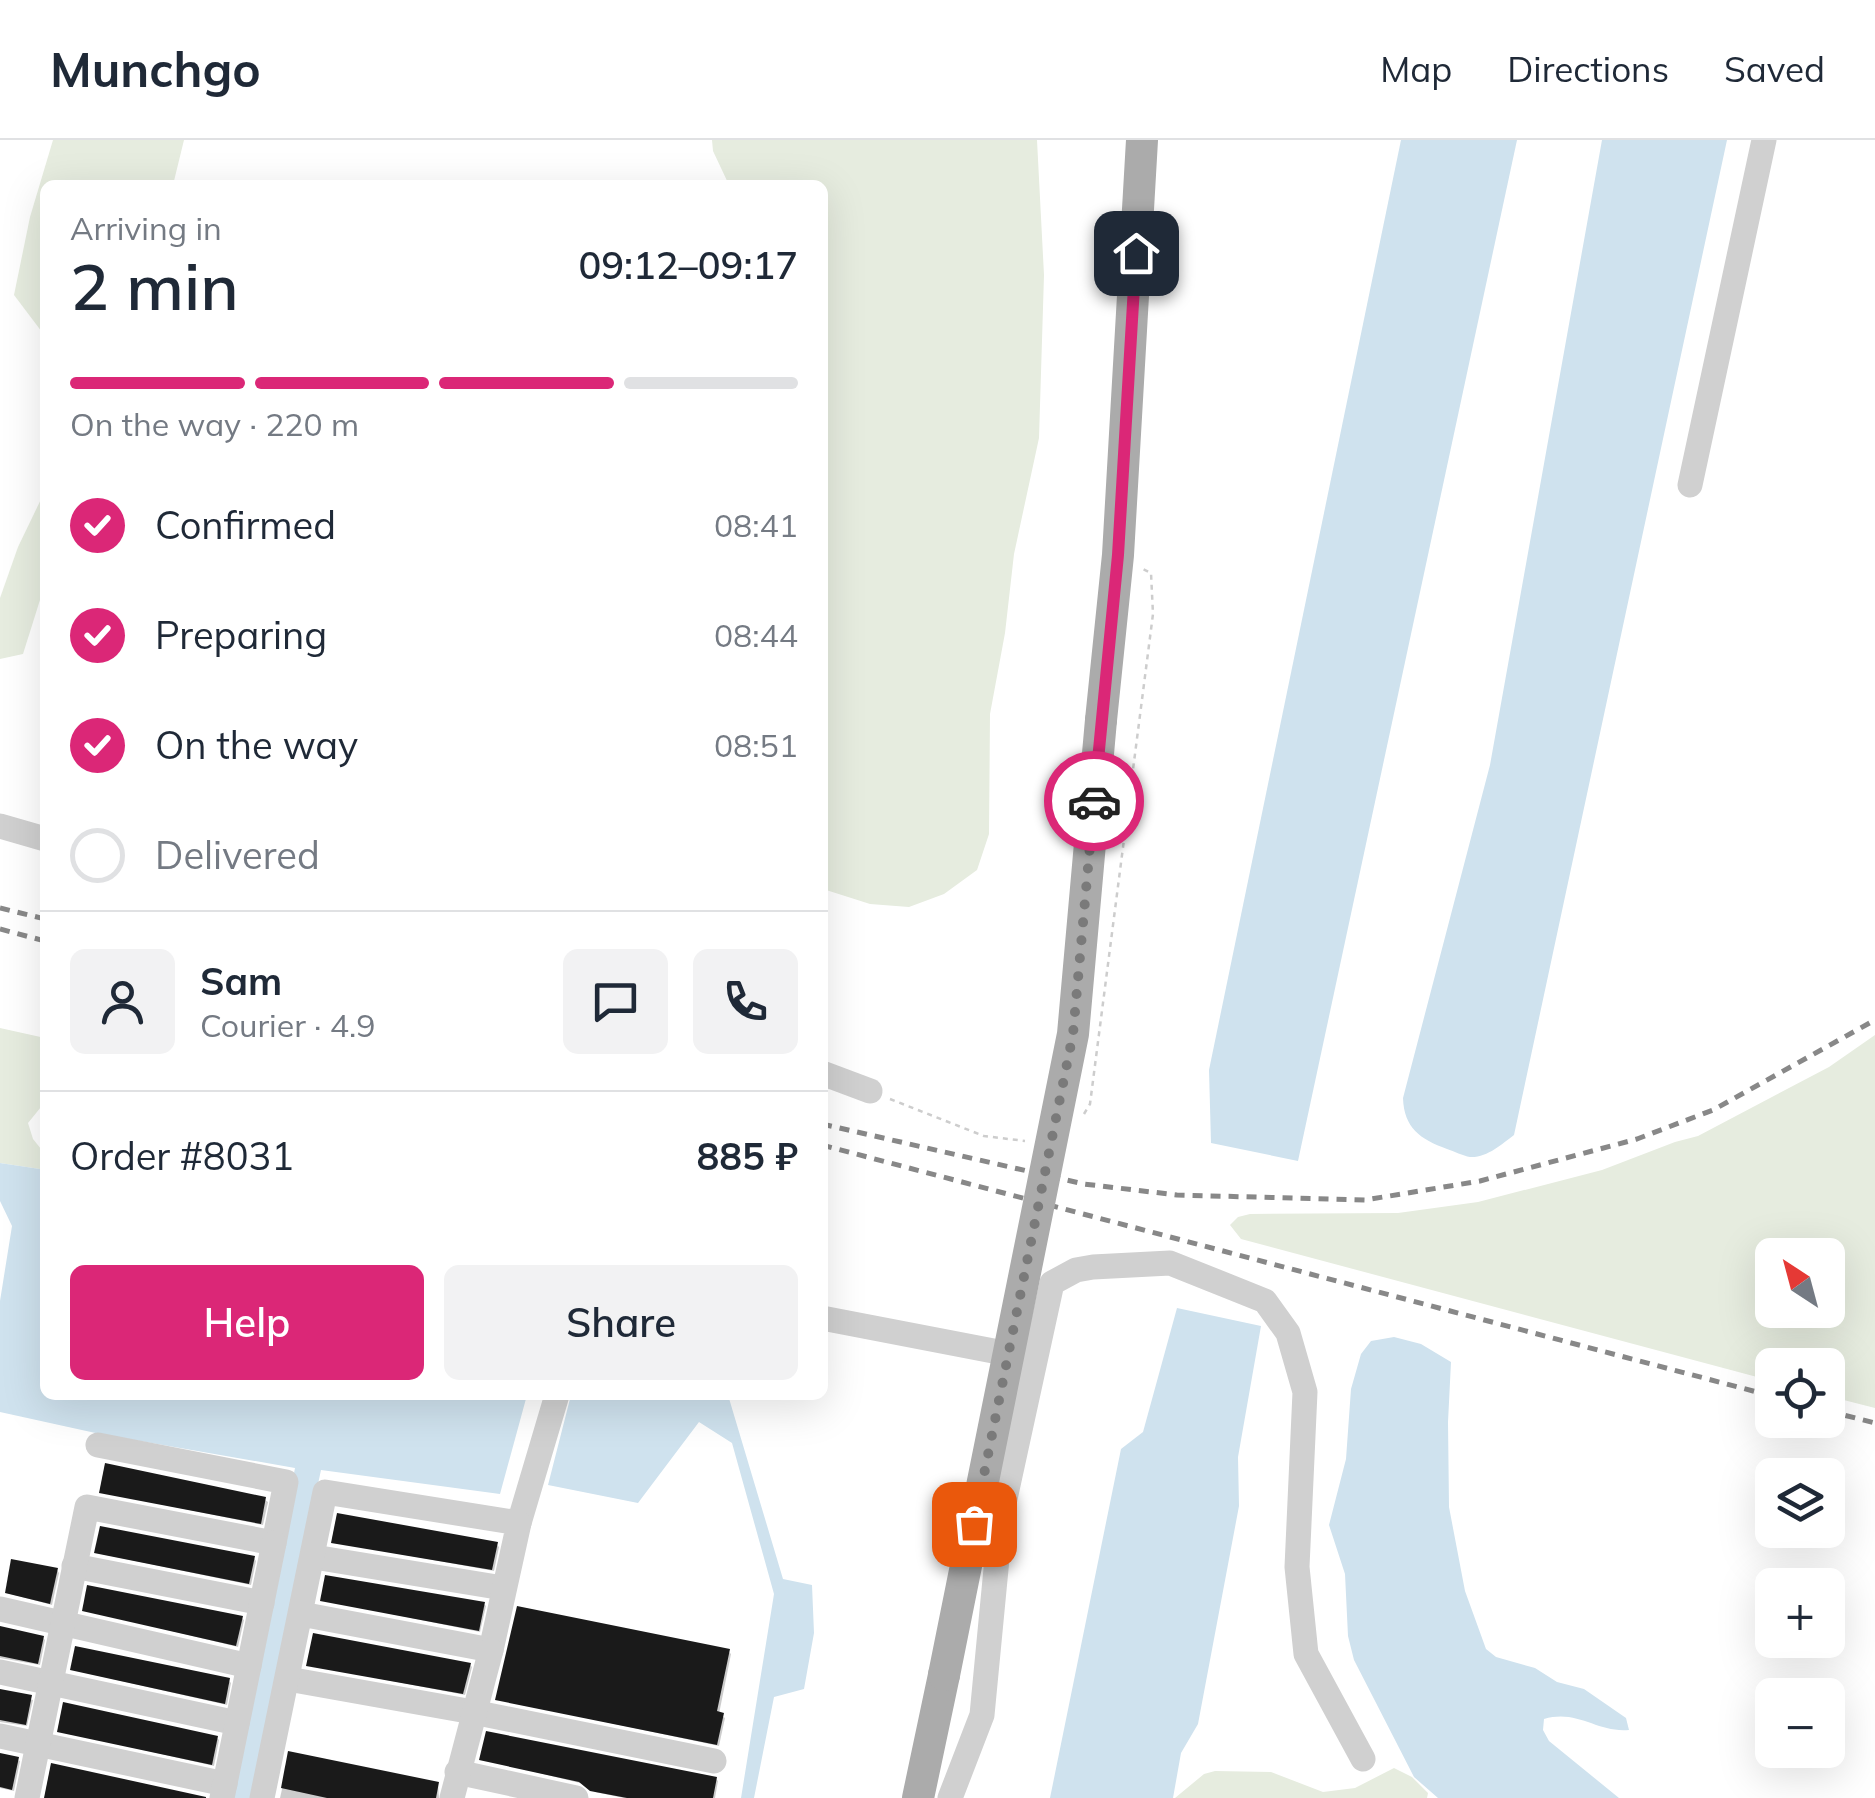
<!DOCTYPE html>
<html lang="en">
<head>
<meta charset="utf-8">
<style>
	body { margin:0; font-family:Mulish,sans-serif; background:#f2f2f3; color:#1f2937; height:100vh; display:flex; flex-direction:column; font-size:38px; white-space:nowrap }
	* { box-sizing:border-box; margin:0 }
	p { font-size:32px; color:#747a83 }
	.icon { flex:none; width:55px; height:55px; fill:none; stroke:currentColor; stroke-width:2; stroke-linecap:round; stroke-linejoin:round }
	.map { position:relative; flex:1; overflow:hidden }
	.drawer { position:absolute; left:40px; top:40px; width:788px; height:1220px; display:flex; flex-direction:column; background:#fff; border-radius:15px; box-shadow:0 10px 40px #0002 }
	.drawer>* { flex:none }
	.needle { width:65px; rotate:324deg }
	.buttons { position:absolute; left:1755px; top:1098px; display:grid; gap:20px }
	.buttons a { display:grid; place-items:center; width:90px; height:90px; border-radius:15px; background:#fff; box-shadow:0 10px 40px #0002; font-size:50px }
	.pin { position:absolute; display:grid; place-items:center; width:85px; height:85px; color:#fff; margin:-42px; border-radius:20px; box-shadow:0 5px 15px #0006 }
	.courier { position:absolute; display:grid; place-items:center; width:100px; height:100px; margin:-50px; border:8px solid #db2777; border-radius:50%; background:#fff; color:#222; box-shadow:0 2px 12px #0007 }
	.headline em { font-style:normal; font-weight:600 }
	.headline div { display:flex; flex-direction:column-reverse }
	.headline { display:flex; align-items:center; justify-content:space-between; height:170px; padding:0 30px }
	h1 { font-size:65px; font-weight:600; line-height:75px }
	.bar { display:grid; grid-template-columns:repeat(4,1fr); gap:15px 10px; align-content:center; height:120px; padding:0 30px }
	.bar i { height:12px; border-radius:8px; background:#e0e1e3 }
	.bar .current { background:#db2777 }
	.bar p { grid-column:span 4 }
	.line { display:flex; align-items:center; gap:25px; padding:0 30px; border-top:2px solid #e0e1e3 }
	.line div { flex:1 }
	.round { display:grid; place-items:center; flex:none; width:105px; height:105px; border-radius:15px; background:#f2f2f3 }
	ol { padding:0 30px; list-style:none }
	li { display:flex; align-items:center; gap:30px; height:110px }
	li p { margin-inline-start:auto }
	li .icon { padding:10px; border-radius:50%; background:#db2777; color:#fff; stroke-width:4 }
	li:last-child { color:#747a83 }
	li i { width:55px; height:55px; border:5px solid #e0e1e3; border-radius:50% }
	.action { display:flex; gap:20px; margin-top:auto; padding:20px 30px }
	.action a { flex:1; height:115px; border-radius:15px; background:#db2777; color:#fff; font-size:40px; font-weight:600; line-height:115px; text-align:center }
	.action a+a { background:#f2f2f3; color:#1f2937 }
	header { display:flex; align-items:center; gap:60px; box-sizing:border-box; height:140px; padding:0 50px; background:#fff; border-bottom:2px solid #e0e1e3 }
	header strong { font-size:48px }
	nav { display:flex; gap:55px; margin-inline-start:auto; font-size:35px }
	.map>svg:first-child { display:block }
</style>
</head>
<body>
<header>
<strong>Munchgo</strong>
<nav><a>Map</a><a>Directions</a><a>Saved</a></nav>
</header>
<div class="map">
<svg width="1875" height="1658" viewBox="0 0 1875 1658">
	<rect width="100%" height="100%" fill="#fff"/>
	<g fill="#e6ecdf" fill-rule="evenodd">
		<path d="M53,0h131l-11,45h-128v151l-31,-41 16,-78z"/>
		<path d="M712,0h325l7,135 -5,163 -25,116 -9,79 -15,81 -1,120 -12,36 -33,24 -35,13 -39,-3 -47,-15 -1,-704h-93l-16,-34z"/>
		<path d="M45,351v93l-22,70 -23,5v-61l18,-51z"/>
		<path d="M0,888l45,10v64l-17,21 5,16 12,15 -5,15 -40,-6z"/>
		<path d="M1875,895v373l-47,-12v-31h-56v16l-531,-142 -11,-14 8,-8 12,-3 148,-1 80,-11 124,-32 73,-28 23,-6 131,-69zM1828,1115v55h-56v-55z"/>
		<path d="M1394,1628l18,9 16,16 -1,5h-252l29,-24 11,-3 56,1 52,20 32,-4z"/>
	</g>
	<g fill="#cfe2ee">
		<path d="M1401,0h116l-219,1021 -87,-18 -2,-73z"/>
		<path d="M1602,0h125l-213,995c-12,9 -27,23 -44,22 -7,-1 -16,-6 -23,-8 -27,-10 -43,-21 -44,-51l87,-333z"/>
		<path d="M45,1018v237h482l-27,99 -179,-24 -70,328h-19l63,-330 -195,-34 -100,-22v-111l12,-75 -12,-25v-38l40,6z"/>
		<path d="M1177,1168l84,18 -23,131 1,49 -41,218 -17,29 -8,45h-123l71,-349 22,-17z"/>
		<path d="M1394,1197l27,7 30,18 -3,60 1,85 16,84 21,58 10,8 39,11 22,14 27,7 42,29 3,12c-32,3 -51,-21 -85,-11l-1,11 6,11 70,57h-181l-24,-21 -60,-117 -6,-24 -3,-62 -16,-49 17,-66 5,-70 10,-35 10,-13z"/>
		<path d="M571,1255h157l55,184 29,6 2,48 -10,56 -30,8 -20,101h-13l33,-204 -42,-151 -33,-21 -61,81 -90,-18z"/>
	</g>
	<g fill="#0003">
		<path d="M101,1352l164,8 3,2 -5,23z"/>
		<path d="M334,1402l163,3 2,2 -5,24z"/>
		<path d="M97,1413l157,5 2,3 -5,24z"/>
		<path d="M57,1430l2,3 -7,32 -45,-12z"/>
		<path d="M323,1460l161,4 2,2 -6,26z"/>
		<path d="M85,1470l156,8 3,2 -6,27z"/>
		<path d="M0,1488l43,10 2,2 -5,25 -40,-7z"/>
		<path d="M728,1511l3,3 -12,60 6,4 -6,28 -222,-47z"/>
		<path d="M309,1525h161l2,2 -7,28z"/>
		<path d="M73,1530l156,11 2,2 -4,22z"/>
		<path d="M0,1550l33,10 -6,26 -27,-4z"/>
		<path d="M60,1591l157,7 2,2 -5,26z"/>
		<path d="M0,1614l20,7 -6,30 -14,-3z"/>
		<path d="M290,1614l148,30 1,14h-159z"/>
		<path d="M482,1619l234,20 2,2 -3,17h-91l-29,-6 -11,-8z"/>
	</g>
	<g fill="#1a1a1a">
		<path d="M105,1323l161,34 -5,27 -162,-31z"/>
		<path d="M337,1373l161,29 -6,28 -161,-27z"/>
		<path d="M100,1386l155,30 -6,28 -155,-31z"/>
		<path d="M11,1419l47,9 -8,36 -45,-11z"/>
		<path d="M325,1435l160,27 -6,29 -159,-30z"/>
		<path d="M87,1445l156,31 -7,30 -154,-35z"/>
		<path d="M517,1466l213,43 -13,62 7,2 -7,32 -222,-45z"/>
		<path d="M0,1486l44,10 -6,28 -38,-8z"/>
		<path d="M313,1493l158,30 -8,31 -157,-28z"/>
		<path d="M75,1506l155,32 -5,26 -155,-34z"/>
		<path d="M0,1549l32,6 -6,30 -26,-5z"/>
		<path d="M63,1562l155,34 -6,29 -155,-33z"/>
		<path d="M486,1591l231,46 -4,21h-86l-37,-7 -11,-9 -100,-22z"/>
		<path d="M288,1611l151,31 -3,16h-109l-46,-10z"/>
		<path d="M0,1613l19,4 -7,33 -12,-3z"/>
		<path d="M51,1623l155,34v1h-162z"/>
	</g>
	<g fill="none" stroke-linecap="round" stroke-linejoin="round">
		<g stroke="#cdcdcd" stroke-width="2.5" stroke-dasharray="5 5" stroke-linecap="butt">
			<path d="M890,959l94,37 41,5"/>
			<path d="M1084,974l6,-10 63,-490 -2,-41 -10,-5"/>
		</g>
		<g stroke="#d0d0d0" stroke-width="25">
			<path d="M1690,345l74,-345"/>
			<path d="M0,686l45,13"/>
			<path d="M822,933l48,18"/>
			<path d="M822,1178l203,39"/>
			<path d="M519,1383l38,-128"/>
			<path d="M314,1417l189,31"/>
			<path d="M74,1426l188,37"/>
			<path d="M0,1469l249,57"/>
			<path d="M0,1532l237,51"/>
			<path d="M288,1539l185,33 241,49"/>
			<path d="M0,1596l225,48"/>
			<path d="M457,1632l119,26"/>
			<path d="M27,1658l60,-291 187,36 12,-61 -188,-37"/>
			<path d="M222,1658l52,-255"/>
			<path d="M262,1658l63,-306 194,31 -28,127 -190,-36"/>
			<path d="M452,1658l39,-148"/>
			<path d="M950,1658l32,-83 19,-198 51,-234 24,-13 17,-3 77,-4 95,38 23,32 17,59 -8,175 9,87 57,105"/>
		</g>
		<g stroke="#ababab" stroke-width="32">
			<path d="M1101,580l17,-165 24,-415"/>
			<path d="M918,1658l26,-123"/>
		</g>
		<g stroke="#888" stroke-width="5" stroke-dasharray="10 8" stroke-linecap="butt">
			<path d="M0,768l45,11"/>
			<path d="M0,789l45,12"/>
			<path d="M822,984l262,60 93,11 188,5 115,-19 157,-42 76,-29 162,-90"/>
			<path d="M822,1005l950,251"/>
			<path d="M1828,1271l47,12"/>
		</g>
		<path stroke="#ababab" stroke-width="32" d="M944,1535l129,-641 28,-314"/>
	</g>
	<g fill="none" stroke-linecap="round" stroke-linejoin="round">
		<path stroke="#7a7a7a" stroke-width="10" stroke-dasharray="0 18" d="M974,1384l99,-490 21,-233"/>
		<path stroke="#db2777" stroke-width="12" d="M1094,661l24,-246 18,-302"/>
	</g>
</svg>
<div class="buttons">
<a><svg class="needle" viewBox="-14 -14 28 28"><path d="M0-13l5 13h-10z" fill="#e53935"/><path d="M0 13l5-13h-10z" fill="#747a83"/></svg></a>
<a><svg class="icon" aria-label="locate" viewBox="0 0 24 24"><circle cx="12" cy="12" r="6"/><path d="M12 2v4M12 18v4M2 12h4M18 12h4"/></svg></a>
<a><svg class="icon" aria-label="layers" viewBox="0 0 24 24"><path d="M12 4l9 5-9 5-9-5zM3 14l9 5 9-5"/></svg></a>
<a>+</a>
<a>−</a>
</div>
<div class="pin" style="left:974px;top:1384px;background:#ea580c"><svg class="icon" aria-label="bag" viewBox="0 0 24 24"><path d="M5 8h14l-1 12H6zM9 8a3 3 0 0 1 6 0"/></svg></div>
<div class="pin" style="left:1136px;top:113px;background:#1f2937"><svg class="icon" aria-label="home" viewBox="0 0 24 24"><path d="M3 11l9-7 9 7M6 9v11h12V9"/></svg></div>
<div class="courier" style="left:1094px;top:661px"><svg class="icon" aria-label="car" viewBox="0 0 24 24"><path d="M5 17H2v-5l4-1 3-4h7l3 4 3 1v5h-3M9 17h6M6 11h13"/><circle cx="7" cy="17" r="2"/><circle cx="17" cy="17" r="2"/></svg></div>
<section class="drawer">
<div class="headline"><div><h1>2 min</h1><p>Arriving in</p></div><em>09:12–09:17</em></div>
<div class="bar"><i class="current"></i><i class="current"></i><i class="current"></i><i></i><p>On the way · 220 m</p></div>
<ol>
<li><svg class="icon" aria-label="check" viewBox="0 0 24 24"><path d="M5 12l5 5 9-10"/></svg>Confirmed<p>08:41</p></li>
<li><svg class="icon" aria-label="check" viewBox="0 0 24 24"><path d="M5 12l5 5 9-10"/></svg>Preparing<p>08:44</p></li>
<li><svg class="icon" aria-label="check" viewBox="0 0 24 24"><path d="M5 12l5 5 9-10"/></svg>On the way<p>08:51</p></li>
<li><i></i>Delivered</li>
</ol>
<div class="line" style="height:180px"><a class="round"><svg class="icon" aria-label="person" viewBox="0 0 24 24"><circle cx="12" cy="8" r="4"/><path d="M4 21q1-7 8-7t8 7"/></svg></a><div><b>Sam</b><p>Courier · 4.9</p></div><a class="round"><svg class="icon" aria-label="chat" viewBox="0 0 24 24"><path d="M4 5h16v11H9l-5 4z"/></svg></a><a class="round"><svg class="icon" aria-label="phone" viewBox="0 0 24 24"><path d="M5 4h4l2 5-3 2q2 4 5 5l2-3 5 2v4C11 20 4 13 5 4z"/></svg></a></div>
<div class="line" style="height:130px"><div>Order #8031</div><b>885 ₽</b></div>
<div class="action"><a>Help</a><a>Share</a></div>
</section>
</div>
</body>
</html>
